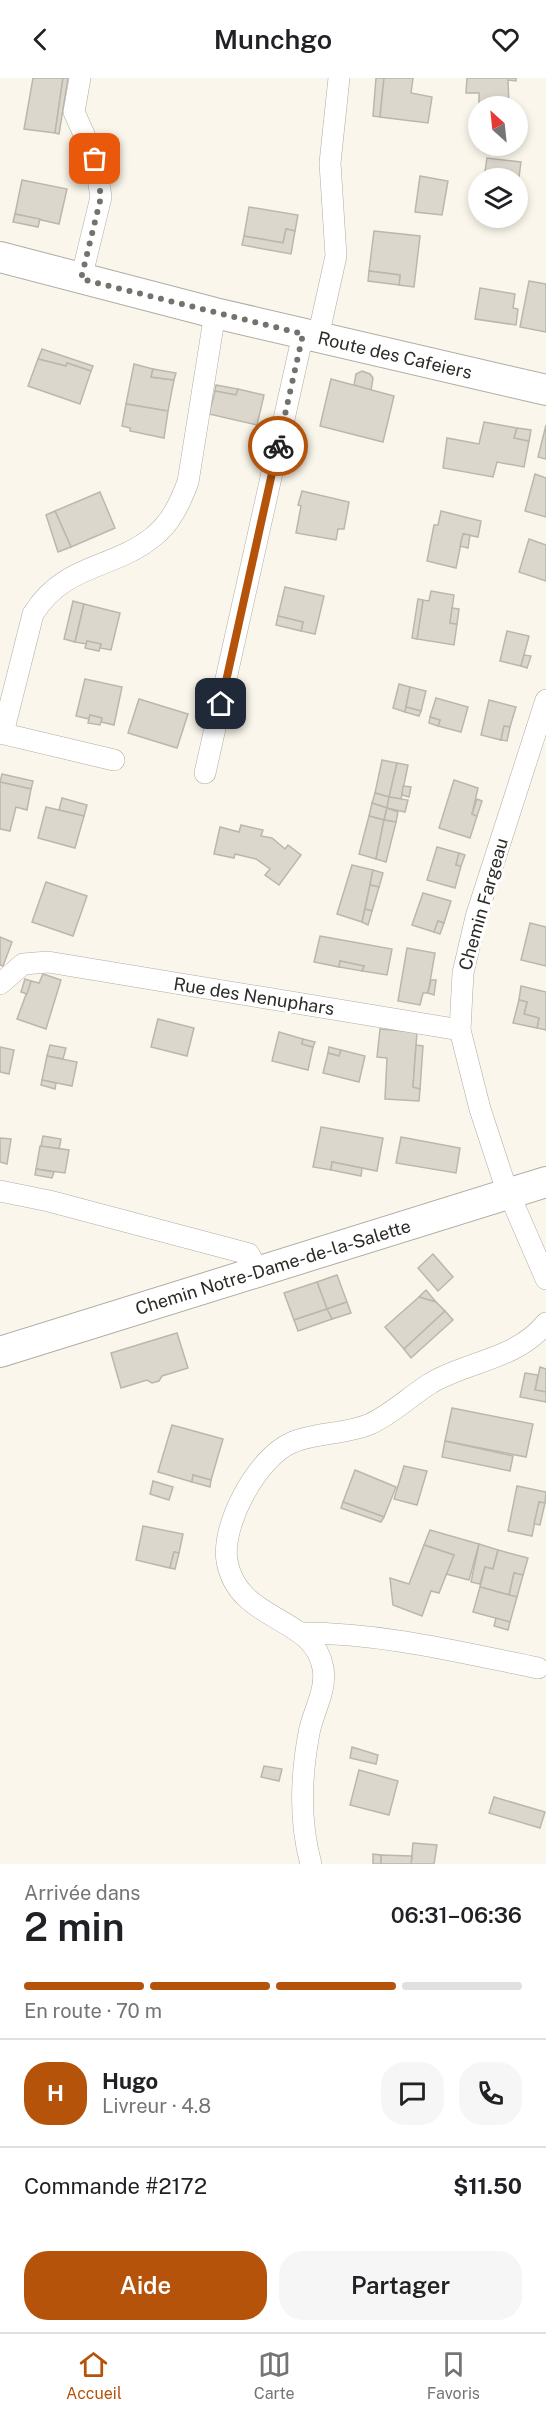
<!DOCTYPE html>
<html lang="fr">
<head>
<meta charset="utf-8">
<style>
	body { margin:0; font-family:"Public Sans",sans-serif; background:#f6f6f6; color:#202124; height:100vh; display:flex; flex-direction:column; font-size:22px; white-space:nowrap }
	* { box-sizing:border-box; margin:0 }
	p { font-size:20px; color:#757577 }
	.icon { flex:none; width:33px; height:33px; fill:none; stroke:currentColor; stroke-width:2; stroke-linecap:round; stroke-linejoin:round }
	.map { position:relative; height:1786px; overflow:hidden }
	.side { display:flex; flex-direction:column; background:#fff; flex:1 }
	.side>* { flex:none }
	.needle { width:39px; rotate:333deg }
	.tools { position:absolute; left:468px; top:18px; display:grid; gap:12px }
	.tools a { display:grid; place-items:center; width:60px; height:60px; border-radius:50%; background:#fff; box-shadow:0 3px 9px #0003; font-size:30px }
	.pin { position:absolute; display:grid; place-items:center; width:51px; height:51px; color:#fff; margin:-26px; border-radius:12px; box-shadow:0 3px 9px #0006 }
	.courier { position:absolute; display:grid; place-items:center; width:60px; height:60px; margin:-30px; border:4px solid #b45309; border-radius:50%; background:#fff; color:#222; box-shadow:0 2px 8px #0007 }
	.head em { font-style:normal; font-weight:600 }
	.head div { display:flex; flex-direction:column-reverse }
	.head { display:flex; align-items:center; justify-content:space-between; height:102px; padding:0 24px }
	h1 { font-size:39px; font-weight:600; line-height:45px }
	.bar { display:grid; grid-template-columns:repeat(4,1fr); gap:9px 6px; align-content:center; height:72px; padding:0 24px }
	.bar i { height:8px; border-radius:4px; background:#e0e0e0 }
	.bar .active { background:#b45309 }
	.bar p { grid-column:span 4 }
	.line { display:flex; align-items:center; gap:15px; padding:0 24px; border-top:2px solid #e0e0e0 }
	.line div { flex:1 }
	.round { display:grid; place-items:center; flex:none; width:63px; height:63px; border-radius:24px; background:#f6f6f6 }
	.button { display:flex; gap:12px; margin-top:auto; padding:12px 24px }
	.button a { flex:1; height:69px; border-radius:24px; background:#b45309; color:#fff; font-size:24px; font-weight:600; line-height:69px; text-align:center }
	.button a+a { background:#f6f6f6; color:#202124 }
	header { display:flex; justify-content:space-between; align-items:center; height:78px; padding:0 24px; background:#fff; font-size:27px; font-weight:600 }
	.menu { display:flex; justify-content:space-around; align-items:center; height:84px; border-top:2px solid #e0e0e0; background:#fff; font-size:16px; color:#757577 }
	.menu a { display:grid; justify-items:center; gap:3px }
	.menu .active { color:#b45309 }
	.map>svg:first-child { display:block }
</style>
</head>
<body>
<header><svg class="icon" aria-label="back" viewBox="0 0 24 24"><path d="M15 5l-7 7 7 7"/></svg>Munchgo<svg class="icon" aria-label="heart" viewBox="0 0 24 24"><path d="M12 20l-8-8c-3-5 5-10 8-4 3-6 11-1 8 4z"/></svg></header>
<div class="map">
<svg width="546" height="1786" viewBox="0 0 546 1786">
	<rect width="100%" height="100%" fill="#faf6eb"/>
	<g fill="#dbd7cc" stroke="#bbb7ad" stroke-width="1.5">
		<path d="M33,0h30l-8,55 -31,-4z"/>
		<path d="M63,0h5l-9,56 -4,-1z"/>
		<path d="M376,0h8l-4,39 -7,-1z"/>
		<path d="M384,0h29l-2,15 21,4 -4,26 -48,-6z"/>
		<path d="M467,0h49v3l-8,-1 1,26h-30v-13h-13z"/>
		<path d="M487,80l34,4 -3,23v-7h-34z"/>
		<path d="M420,98l28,5 -6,34 -27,-3z"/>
		<path d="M22,102l45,9 -8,35 -44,-10z"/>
		<path d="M249,129l49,8 -3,16 -9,-2 -3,14 -39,-7z"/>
		<path d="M15,136l25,5 -2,8 -25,-5z"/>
		<path d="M286,151l9,2 -4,23 -49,-9 2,-9 39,7z"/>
		<path d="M374,153l46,5 -6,51 -15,-2 1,-10 -31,-4z"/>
		<path d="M369,193l31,4 -1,10 -31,-4z"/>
		<path d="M529,203l17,3v48l-26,-5z"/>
		<path d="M480,210l35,6 -2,14 5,1 -2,16 -41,-6z"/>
		<path d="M42,271l51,17 -2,5 -24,-8 -1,3 -28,-7z"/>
		<path d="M38,281l28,7 1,-3 24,8 -11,33 -52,-18z"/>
		<path d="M134,286l19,5 -2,8 23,3 -6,31 -42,-7z"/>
		<path d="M153,291l23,4 -2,7 -23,-3z"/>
		<path d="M362,293l8,3 3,4 -2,12 -17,-5 2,-11z"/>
		<path d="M331,301l63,17 -11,46 -63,-16z"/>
		<path d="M216,307l22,4 -2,6 -21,-4z"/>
		<path d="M238,311l26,6 -7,30 -48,-11 6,-23 21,4z"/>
		<path d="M126,326l42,7 -4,27 -34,-7v-3l-8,-2z"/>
		<path d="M484,344l33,6 -3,10 15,3 -5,26 -27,-5 -4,15 -50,-9 4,-30 32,6z"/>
		<path d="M546,347v34l-8,-2z"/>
		<path d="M517,350l14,2 -2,11 -15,-3z"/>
		<path d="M535,396l11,4v39l-21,-6z"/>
		<path d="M302,413l47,11 -5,27h-6l-2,11 -40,-7 5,-27 -3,-1z"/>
		<path d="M100,414l15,36 -44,19 -16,-36z"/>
		<path d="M55,433l16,36 -13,5 -12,-37z"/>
		<path d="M441,433l40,10 -3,16 -15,-3 -7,34 -29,-7 7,-36h4z"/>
		<path d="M463,456l7,1 -2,13 -8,-2z"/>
		<path d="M529,461l17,6v36l-27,-9z"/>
		<path d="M285,509l39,9 -9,38 -14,-3 2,-9 -25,-6z"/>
		<path d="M431,513l23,4 -4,28 7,1 -3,21 -37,-6 6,-39 6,1z"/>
		<path d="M418,521l5,1 -6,39 -5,-1z"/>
		<path d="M73,523l11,3 -9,38 -11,-3z"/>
		<path d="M84,526l36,9 -9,37 -11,-2 1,-4 -14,-3 -1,3 -11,-2z"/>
		<path d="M452,530l7,1 -2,15 -7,-1z"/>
		<path d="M278,538l25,6 -2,9 -25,-6z"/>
		<path d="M507,553l22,5 -8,30 -21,-5z"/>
		<path d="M87,563l14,3 -2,7 -14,-3z"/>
		<path d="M524,577l7,1 -4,12 -6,-2z"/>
		<path d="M85,601l37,8 -8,38 -13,-3 1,-4 -12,-3 -1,4 -13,-3z"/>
		<path d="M399,606l11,3 -5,25 -12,-4z"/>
		<path d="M410,609l16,4 -5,20 -15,-4z"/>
		<path d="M436,620l32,9 -7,25 -23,-6 2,-6 -10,-3z"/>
		<path d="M139,621l49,15 -11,34 -49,-15z"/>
		<path d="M489,622l27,7 -6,20 -6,-1 -3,14 -20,-5z"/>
		<path d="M406,629l15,4 -2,5 -14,-4z"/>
		<path d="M90,637l12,3 -2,7 -12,-2z"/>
		<path d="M430,639l10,3 -2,6 -9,-3z"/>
		<path d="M504,648l6,1 -3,14 -6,-1z"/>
		<path d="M382,682l15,3 -8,34 -14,-4z"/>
		<path d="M397,685l11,2 -7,34 -12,-2z"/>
		<path d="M2,696l31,7 -2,8 -31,-7z"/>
		<path d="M454,702l24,8 -6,26 5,2 -7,22 -31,-10z"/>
		<path d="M0,704l31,7 -4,21 -11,-3 -6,24 -10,-2z"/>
		<path d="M403,708l8,1 -2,10 -7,-2z"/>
		<path d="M375,715l14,4 -2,11 -15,-5z"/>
		<path d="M389,719l19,3 -3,12 -18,-4z"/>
		<path d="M62,720l25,7 -3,11 -25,-6z"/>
		<path d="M477,721l5,2 -5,15 -5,-2z"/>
		<path d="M372,725l15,5 -3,12 -15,-4z"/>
		<path d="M46,729l38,9 -9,32 -37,-10z"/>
		<path d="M387,730l11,4 -2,10 -12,-2z"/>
		<path d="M369,738l15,4 -8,39 -17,-5z"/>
		<path d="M384,742l12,2 -10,40 -10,-3z"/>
		<path d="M241,747l22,5 -2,6 11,2 13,11 3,-4 13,10 -22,30 -14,-10 5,-6 -14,-10 -21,-5 -1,4 -20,-4 6,-27 19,5z"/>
		<path d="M437,769l22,6 -3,12 5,1 -6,22 -28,-8z"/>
		<path d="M459,775l6,2 -4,11 -5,-1z"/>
		<path d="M352,787l21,5 -11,52 -25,-8z"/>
		<path d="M373,792l10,3 -4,14 -9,-2z"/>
		<path d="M46,804l41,14 -14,40 -41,-14z"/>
		<path d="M370,807l9,2 -7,24 -7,-2z"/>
		<path d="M423,815l28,8 -7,22 -6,-2 -4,11 -22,-7z"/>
		<path d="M365,831l7,2 -4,14 -6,-3z"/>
		<path d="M438,843l6,2 -4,11 -6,-2z"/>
		<path d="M530,845l16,4v39l-25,-6z"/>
		<path d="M320,858l72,13 -5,26 -25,-4 2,-5 -24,-5 -1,6 -25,-5z"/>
		<path d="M0,859l12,5 -9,24 -3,-1z"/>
		<path d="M407,870l28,5 -7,40h-5l-3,12 -22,-4z"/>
		<path d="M340,883l24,5 -2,5 -23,-4z"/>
		<path d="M43,896l18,6 -15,49 -29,-10 14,-38 8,2z"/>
		<path d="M25,901l6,2 -4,13 -6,-2z"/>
		<path d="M431,902h5l-2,15 -6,-2z"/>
		<path d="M521,908l25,6v38l-9,-2 2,-10 -15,-4 3,-12 -8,-2z"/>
		<path d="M519,922l8,2 -3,12 15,4 -2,10 -24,-5z"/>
		<path d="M158,941l36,9 -7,28 -36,-9z"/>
		<path d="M380,951l37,3 -4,55 7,2 -1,12 -34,-2 2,-41 -10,-1z"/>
		<path d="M279,954l24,7 -1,5 11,3 -5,23 -36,-9z"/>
		<path d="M303,961l12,3 -2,5 -11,-3z"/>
		<path d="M50,967l16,3 -3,11 -16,-3z"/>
		<path d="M416,967l7,1 -3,43 -7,-2z"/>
		<path d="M0,969l14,3 -5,24 -9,-2z"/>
		<path d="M329,969l12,3 -2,6 -11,-3z"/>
		<path d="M341,972l24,6 -6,26 -36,-9 5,-20 11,3z"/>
		<path d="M47,978l30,6 -5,24 -30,-6z"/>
		<path d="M42,1002l14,3 -1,6 -14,-4z"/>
		<path d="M321,1049l62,11 -6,33 -45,-9 -1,8 -18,-3z"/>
		<path d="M43,1058l18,3 -2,10 -18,-3z"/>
		<path d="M401,1059l59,11 -4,25 -60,-10z"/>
		<path d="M0,1060l11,1 -4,25 -7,-2z"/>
		<path d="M40,1068l29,4 -4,23 -29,-4z"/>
		<path d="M332,1084l30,6 -1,8 -30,-6z"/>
		<path d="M36,1091l18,3 -2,6 -17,-3z"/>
		<path d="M433,1176l20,23 -15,14 -20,-23z"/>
		<path d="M337,1197l10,27 -20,7 -10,-27z"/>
		<path d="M317,1204l10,27 -33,11 -10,-27z"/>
		<path d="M426,1212l10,12 -17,-5z"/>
		<path d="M419,1219l17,5 9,9 -41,38 -19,-22z"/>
		<path d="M347,1224l4,11 -19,6 -5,-10z"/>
		<path d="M327,1231l5,10 -34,12 -4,-11z"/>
		<path d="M445,1233l8,9 -42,38 -7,-9z"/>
		<path d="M177,1255l11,35 -26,8 -3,5 -7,2 -5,-3 -26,8 -10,-35z"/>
		<path d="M540,1289l6,2v23l-11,-2z"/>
		<path d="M525,1295l13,2 -3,15 11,2v10l-26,-5z"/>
		<path d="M452,1330l81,16 -7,33 -81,-16z"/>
		<path d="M172,1347l51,14 -12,41 -18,-5 -1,7 -34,-10z"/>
		<path d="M445,1363l68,15 -3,15 -68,-14z"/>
		<path d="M404,1388l23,5 -10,34 -23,-6z"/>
		<path d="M355,1392l41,17 -12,30 -41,-15z"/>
		<path d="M193,1397l18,5 -1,7 -18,-5z"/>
		<path d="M153,1403l20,6 -4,13 -19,-6z"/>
		<path d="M517,1408l29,6 -1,11 -6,-1 -7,34 -24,-5z"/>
		<path d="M343,1424l41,15 -3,5 -40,-14z"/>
		<path d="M539,1424l6,1 -5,22 -6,-1z"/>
		<path d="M143,1448l40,8 -4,19 -5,-1 -4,16 -34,-8z"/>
		<path d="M430,1452l49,14 -10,36 -23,-6 8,-19 -30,-10z"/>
		<path d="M479,1466l19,6 -5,19 -8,-2 -5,17 -9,-2z"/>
		<path d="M424,1467l30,10 -15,38 -8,-2 -9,25 -29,-11 -3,-27 19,6z"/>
		<path d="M498,1472l30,8 -5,17 -9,-2 -5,22 -29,-8 5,-20 8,2z"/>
		<path d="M174,1474l5,1 -4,16 -5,-1z"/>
		<path d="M514,1495l9,2 -6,22 -8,-2z"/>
		<path d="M480,1509l37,10 -7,25 -37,-10z"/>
		<path d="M496,1540l14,4 -2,8 -14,-4z"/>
		<path d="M352,1669l26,8 -2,9 -26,-6z"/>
		<path d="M264,1688l18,3 -3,12 -18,-4z"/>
		<path d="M359,1692l39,11 -9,34 -39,-10z"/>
		<path d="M494,1719l51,15 -5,16 -51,-15z"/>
		<path d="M413,1765l24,2 -3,19h-23z"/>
		<path d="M373,1776l8,1v9h-8z"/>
		<path d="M381,1777l31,1 -1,8h-30z"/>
	</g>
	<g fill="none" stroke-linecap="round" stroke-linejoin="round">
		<defs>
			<g id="street">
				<path d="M80,0l-6,34 21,47 6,38 -20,82"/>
				<path d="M318,259l18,-81 -6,-93 9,-85"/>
				<path d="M546,622l-70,217 -13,56 -3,57 20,79 24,73 42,97"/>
				<path d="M0,655l114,27"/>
				<path d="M3,655l30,-119c32,-51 79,-44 120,-77 18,-14 27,-34 35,-55l27,-169"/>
				<path d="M205,695l98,-439"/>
				<path d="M0,906l23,-20 25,-2 412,68"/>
				<path d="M0,1113l49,10 200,53 9,18"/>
				<path d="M302,1555c81,0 157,19 236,35"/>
				<path d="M311,1786c-12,-43 -10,-88 -2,-131 4,-22 18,-42 14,-65 -9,-53 -85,-45 -96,-107 -6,-36 30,-103 64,-118 24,-11 54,-8 79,-19 22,-10 40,-28 61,-41 38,-22 86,-24 115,-60"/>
			</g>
			<g id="secondary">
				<path d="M0,179l215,56 331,77"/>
				<path d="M0,1274l546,-170"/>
			</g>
		</defs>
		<use href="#street" stroke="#b0aca2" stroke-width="22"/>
		<use href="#secondary" stroke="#b0aca2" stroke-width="32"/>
		<use href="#street" stroke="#fff" stroke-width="21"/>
		<use href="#secondary" stroke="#fff" stroke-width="30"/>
	</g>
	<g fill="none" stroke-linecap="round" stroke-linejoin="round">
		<path stroke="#74726c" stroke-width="6" stroke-dasharray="0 10.8" d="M95,81l6,38 -20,82 222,55 -25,112"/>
		<path stroke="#b45309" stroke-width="8" d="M221,626l57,-258"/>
	</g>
	<g text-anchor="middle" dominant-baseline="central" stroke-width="6" stroke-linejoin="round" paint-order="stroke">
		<g font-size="18" fill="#2c2b27" stroke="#fff">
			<text transform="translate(395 277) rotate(13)">Route des Cafeiers</text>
			<text transform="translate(483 826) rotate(-74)">Chemin Fargeau</text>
			<text transform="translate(254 918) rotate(9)">Rue des Nenuphars</text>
			<text transform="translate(273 1189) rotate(-17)">Chemin Notre-Dame-de-la-Salette</text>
		</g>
	</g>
</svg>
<div class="tools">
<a><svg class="needle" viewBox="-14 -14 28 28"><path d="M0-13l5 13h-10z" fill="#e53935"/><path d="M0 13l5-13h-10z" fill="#757577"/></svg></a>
<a><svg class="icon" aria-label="layers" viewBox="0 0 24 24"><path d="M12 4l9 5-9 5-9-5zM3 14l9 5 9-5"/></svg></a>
</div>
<div class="pin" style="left:95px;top:81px;background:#ea580c"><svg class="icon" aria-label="bag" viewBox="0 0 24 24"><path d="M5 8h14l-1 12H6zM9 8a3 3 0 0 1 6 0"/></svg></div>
<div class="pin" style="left:221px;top:626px;background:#1f2937"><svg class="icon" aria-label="home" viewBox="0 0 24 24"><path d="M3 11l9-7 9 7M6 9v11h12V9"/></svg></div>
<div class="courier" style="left:278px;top:368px"><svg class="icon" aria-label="bike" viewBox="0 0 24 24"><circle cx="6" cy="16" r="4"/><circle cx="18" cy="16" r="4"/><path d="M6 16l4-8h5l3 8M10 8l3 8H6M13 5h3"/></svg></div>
</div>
<section class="side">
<div class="head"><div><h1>2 min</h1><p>Arrivée dans</p></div><em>06:31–06:36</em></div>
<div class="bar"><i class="active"></i><i class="active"></i><i class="active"></i><i></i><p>En route · 70 m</p></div>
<div class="line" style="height:108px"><b class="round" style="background:#b45309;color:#fff">H</b><div><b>Hugo</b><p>Livreur · 4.8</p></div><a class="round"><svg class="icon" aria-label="chat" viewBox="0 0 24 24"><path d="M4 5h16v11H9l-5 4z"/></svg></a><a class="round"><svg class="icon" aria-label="phone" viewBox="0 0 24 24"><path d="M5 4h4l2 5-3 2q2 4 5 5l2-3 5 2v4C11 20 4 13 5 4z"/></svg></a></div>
<div class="line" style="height:78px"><div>Commande #2172</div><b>$11.50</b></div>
<div class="button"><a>Aide</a><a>Partager</a></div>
</section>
<nav class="menu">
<a class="active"><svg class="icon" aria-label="home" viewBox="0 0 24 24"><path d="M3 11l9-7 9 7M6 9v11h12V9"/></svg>Accueil</a>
<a><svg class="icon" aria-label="map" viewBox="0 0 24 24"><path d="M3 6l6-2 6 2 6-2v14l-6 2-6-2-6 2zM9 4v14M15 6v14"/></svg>Carte</a>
<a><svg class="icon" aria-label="saved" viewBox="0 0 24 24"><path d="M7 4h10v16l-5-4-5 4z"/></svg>Favoris</a>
</nav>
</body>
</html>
